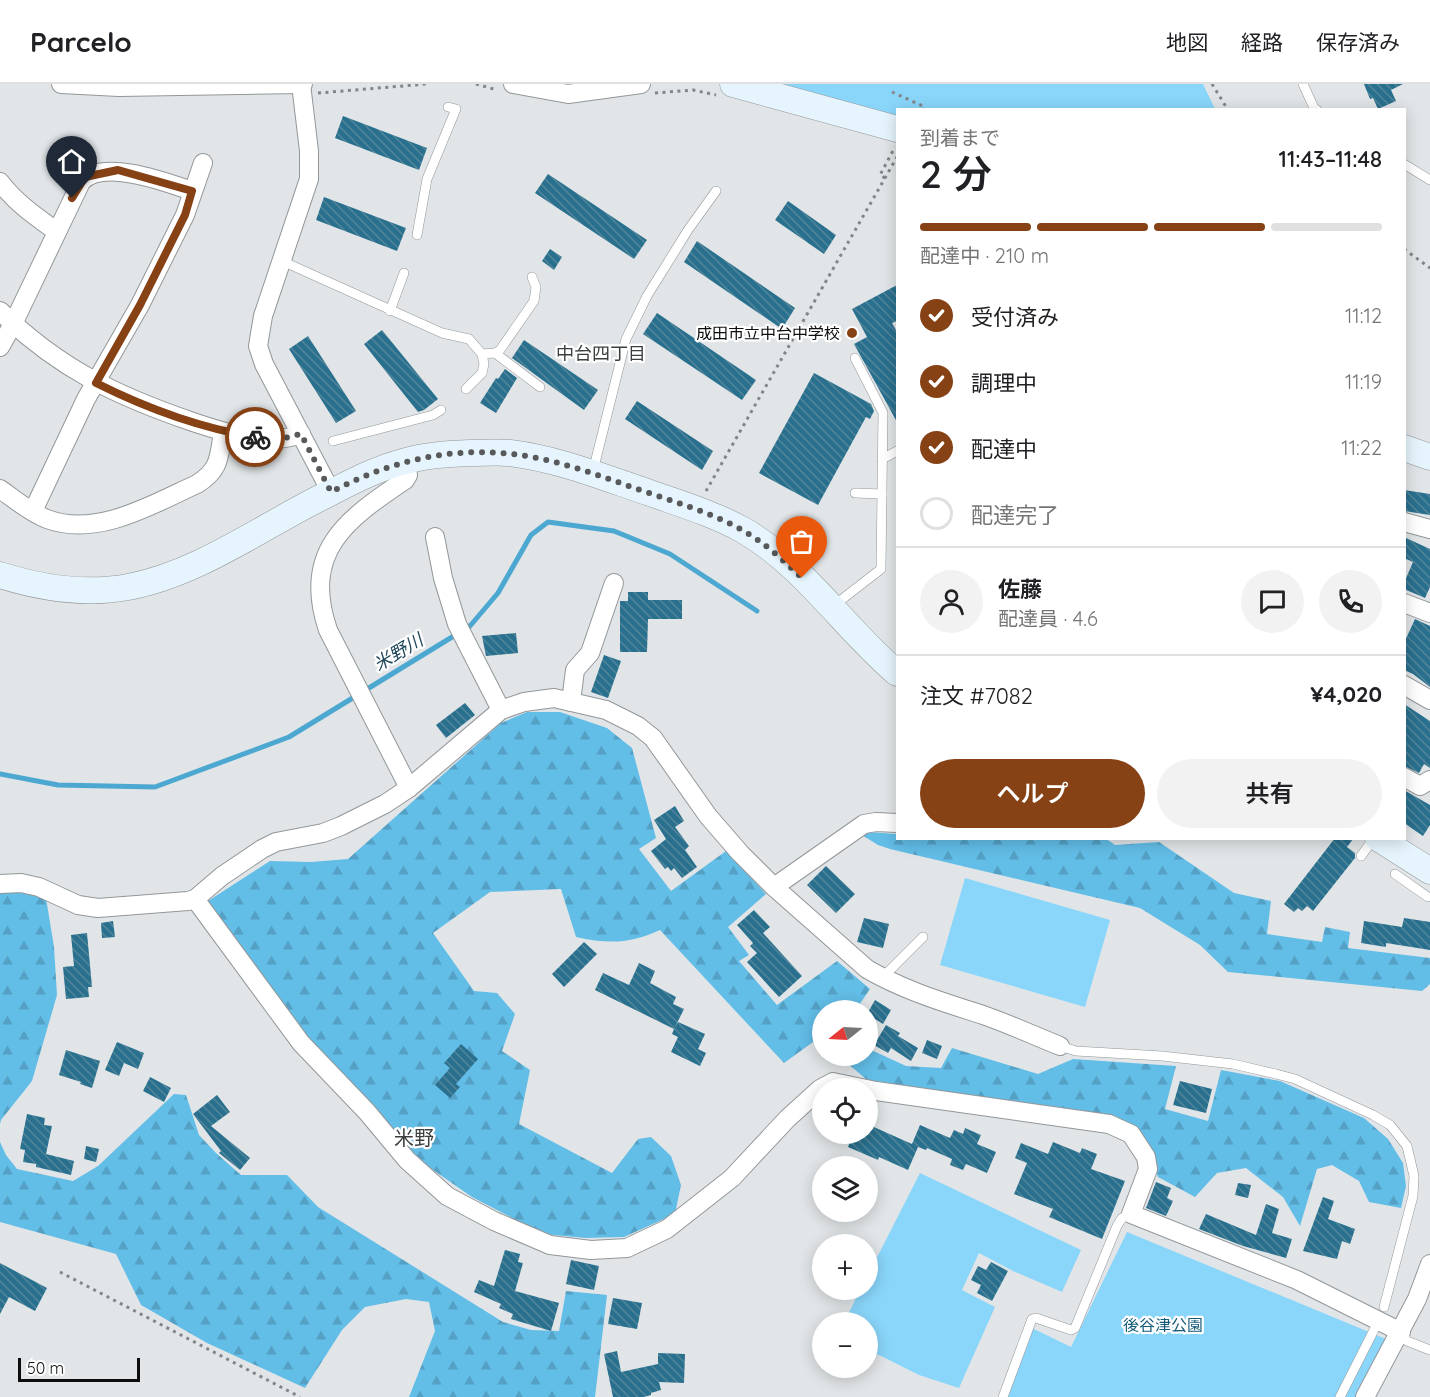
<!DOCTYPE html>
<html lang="ja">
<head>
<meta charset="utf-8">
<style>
	body { margin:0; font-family:Quicksand,"Noto Sans JP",sans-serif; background:#f2f2f2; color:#202124; height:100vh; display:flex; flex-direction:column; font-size:22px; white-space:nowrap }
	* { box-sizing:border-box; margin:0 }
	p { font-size:20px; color:#757577 }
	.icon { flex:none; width:33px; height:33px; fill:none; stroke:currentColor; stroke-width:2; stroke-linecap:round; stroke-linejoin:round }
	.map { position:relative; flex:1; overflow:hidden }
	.panel { position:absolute; left:896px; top:24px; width:510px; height:732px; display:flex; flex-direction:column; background:#fff; border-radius:0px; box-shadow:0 3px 15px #0003 }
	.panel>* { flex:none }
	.needle { width:39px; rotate:252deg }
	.tools { position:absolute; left:812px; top:916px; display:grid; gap:12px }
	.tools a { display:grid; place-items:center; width:66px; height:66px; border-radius:50%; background:#fff; box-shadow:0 3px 15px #0003; font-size:30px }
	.scale { position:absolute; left:18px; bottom:15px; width:122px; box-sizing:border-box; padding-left:6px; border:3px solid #0c0d0e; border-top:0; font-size:16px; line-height:21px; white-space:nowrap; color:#0c0d0e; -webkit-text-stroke:4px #fff; paint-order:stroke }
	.pin { position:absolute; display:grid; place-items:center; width:51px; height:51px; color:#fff; margin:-62px -26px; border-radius:50% 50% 50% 0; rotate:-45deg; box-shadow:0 0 6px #0007 }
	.pin .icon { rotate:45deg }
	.courier { position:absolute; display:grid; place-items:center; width:60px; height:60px; margin:-30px; border:4px solid #864215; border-radius:50%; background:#fff; color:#222; box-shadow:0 2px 8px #0007 }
	.headline em { font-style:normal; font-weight:600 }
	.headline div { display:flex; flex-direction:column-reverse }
	.headline { display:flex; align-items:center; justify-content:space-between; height:102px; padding:0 24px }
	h1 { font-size:39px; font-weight:600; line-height:45px }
	.bar { display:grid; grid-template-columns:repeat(4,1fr); gap:9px 6px; align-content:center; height:72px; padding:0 24px }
	.bar i { height:8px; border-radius:4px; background:#e0e0e0 }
	.bar .current { background:#864215 }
	.bar p { grid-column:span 4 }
	.line { display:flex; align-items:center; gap:15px; padding:0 24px; border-top:2px solid #e0e0e0 }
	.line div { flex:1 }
	.round { display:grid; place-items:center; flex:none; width:63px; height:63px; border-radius:32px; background:#f2f2f2 }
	ol { padding:0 24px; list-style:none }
	li { display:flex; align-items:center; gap:18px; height:66px }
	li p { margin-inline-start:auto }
	li .icon { padding:6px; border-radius:50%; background:#864215; color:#fff; stroke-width:4 }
	li:last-child { color:#757577 }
	li i { width:33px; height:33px; border:3px solid #e0e0e0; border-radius:50% }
	.primary-button { display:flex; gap:12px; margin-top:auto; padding:12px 24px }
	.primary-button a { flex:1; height:69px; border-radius:36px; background:#864215; color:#fff; font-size:24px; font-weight:600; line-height:69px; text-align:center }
	.primary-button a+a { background:#f2f2f2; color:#202124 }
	header { display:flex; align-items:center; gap:36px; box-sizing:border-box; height:84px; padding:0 30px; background:#fff; border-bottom:2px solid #e0e0e0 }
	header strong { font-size:28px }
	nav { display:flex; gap:33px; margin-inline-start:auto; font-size:21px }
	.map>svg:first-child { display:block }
</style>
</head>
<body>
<header>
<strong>Parcelo</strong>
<nav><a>地図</a><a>経路</a><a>保存済み</a></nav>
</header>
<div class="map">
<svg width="1430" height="1313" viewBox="0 0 1430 1313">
	<defs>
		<pattern id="forest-firs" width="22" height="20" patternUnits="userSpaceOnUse" patternTransform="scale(1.5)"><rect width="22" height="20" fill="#62bde7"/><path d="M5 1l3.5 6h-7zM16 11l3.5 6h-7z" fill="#54a1c5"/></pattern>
		<pattern id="building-back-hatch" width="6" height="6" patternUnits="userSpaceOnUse" patternTransform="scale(1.5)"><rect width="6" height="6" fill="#29708e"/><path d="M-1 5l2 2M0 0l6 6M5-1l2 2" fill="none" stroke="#53859a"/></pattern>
	</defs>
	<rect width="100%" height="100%" fill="#e1e5e7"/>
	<g fill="url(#forest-firs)">
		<path d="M527,628h33l47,16 25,20 24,90 -17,11 32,42 55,-40 40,43 -38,33 21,28 -10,6 38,44 60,-44 33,28 -15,22h-33v28l-2,-2 -36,26 -124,-133c-30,14 -52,14 -84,7l-15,-48 -71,3 -57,41 41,58 23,2 18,21 -13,37 28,19 -11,54 93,49 26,-34 13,-2 20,19 10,29 -6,29 -51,23 -38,1 -43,-4 -71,-37 -49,-34 -115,-122 -100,-140 62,-40 41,1 37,-3 153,-136z"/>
		<path d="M867,748l30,2v4h208l10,7 44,-3 75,51 37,8 -4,33 55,8 3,-15 25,5 -2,16 82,10v26l-8,7 -194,-19 -28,-27 -60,-37 -250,-59 -12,-4 -16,-10z"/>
		<path d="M0,804l28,2 18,8 8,49 3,48 -25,86 -31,39 -1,4z"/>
		<path d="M867,964l39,18 35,2 11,-20 86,26 35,-15 103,7 -11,43 43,12 13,-51 59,11 84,37 24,21 15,24 3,23 -5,22 -32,-6 -10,-21 -27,-16 -15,4 -17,57 -17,-29 -37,-29 -29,5 -22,24 -37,-20 -14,-40 -28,-21 -249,-36 -28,-24h28z"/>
		<path d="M174,1010l12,1 13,40 17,18 25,22h46l31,32 185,115 28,8 28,1 7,-40 41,4 -12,102h-186l26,-66 -6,-29 -23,-3 -41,8 -23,23 -37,58 -98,-45 -66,-38 -25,-51 -116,-32v-80l6,13 11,14 56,12 25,-15z"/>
	</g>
	<g fill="#8ad6fb">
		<path d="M774,0h429l12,25 -318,1v8z"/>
		<path d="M965,794l145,42 -25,87 -145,-42z"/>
		<path d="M920,1089l161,77 -19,42 -49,-21 -34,-18 -17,37 33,17 -36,81 -40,-13 -52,-26v-26h-23l16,-33h7v-13z"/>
		<path d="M1127,1148l259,107 -29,58h-349l24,-69 39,19z"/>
	</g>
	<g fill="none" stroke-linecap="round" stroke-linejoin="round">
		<path stroke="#4ca8d1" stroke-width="5" d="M0,690l58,11 97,2 134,-50 181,-111 28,-33 33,-58 17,-13 66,9 56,23 87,57"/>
	</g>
	<g fill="url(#building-back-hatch)">
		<path d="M1364,0h39l-12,6 5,11 -18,8 -5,-11 -3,1z"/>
		<path d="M343,32l84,32 -8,22 -84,-32z"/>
		<path d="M548,90l99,66 -13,19 -99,-66z"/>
		<path d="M324,113l82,31 -9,23 -81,-31z"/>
		<path d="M788,117l48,34 -12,19 -49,-34z"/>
		<path d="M697,157l98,67 -13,21 -98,-67z"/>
		<path d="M550,165l12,8 -8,13 -12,-9z"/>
		<path d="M897,201v36l-5,2 5,9v90l-43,-78 13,-7 -15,-28z"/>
		<path d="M657,229l99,67 -14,20 -99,-66z"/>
		<path d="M382,246l56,69 -14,11 -6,2 -54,-68z"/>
		<path d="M308,252l48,75 -20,12 -47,-74z"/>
		<path d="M524,256l74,50 -14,20 -72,-52z"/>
		<path d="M505,285l12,9 -21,35 -16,-10 16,-25 2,1z"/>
		<path d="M814,289l57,31 3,7 -4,8 -4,-2 -48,88 -59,-32z"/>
		<path d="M637,317l76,50 -11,19 -77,-51z"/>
		<path d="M1404,406l26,4v21l-26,-4z"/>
		<path d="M1404,453l26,12v38l-5,11 -21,-9v-6l9,-21 -9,-4z"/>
		<path d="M628,508h20v8h34v19h-34l-1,33h-27v-51h8z"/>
		<path d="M1415,535l15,7v61l-17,-13 -9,-4v-27z"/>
		<path d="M516,549l2,20 -32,3 -4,-20z"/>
		<path d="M604,571l17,6 -13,37 -17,-6z"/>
		<path d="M465,619l10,12 -29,23 -10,-13z"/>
		<path d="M1404,620l26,17v47l-6,-4 -5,9 -15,-7z"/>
		<path d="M1404,706l26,15v20l-7,11 -19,-13z"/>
		<path d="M675,722l9,15 -9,6 14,19 -4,4 12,17 -15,11 -8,-10 -3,3 -3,-4 -3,2 -14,-18 15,-12 -12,-19z"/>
		<path d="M1335,754h19l-7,9 8,6v5l-42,53 -6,-5 -5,5 -4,-3 -4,4 -10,-8z"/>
		<path d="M826,782l29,28 -19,19 -29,-28z"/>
		<path d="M754,826l16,17 -7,6 39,43 -23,21 -32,-35 10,-9 -7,-7 3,-3 -16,-18z"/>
		<path d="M864,834l25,6 -6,24 -26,-6z"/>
		<path d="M1404,834l26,4v28l-44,-7v4l-25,-4 3,-22 38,6z"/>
		<path d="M113,837l2,16 -13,1 -1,-15z"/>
		<path d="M87,849l5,54h-4l1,10 -23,2 -3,-32 11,-1 -3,-31z"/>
		<path d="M584,858l13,12 -33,33 -12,-13z"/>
		<path d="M639,879l16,8 -5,12 26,14 -3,7 11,5 -10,20 4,-7 27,12 -7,15 8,4 -6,13 -29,-14 7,-15 -6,-3 2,-5 -79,-39 8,-17 26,12z"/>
		<path d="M875,916l16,10 -8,14 -16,-10z"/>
		<path d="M886,941l14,8 -2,3 20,12 -7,13 -20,-13 -3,5 -14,-8z"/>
		<path d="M927,956l15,6 -5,13 -15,-6z"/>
		<path d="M117,958l27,11 -6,16 -14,-6 -5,13 -14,-6z"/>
		<path d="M461,960l17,15 -22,25 4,3 -10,11 -15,-13 15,-17 -6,-5z"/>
		<path d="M66,966l34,11 -8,27 -12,-4 1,-2 -22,-7z"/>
		<path d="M150,993l21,11 -7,14 -21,-11z"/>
		<path d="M1180,997l32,8 -6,24 -33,-8z"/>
		<path d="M217,1011l13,17 -19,14 39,32 -10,12 -21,-17 2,-2 -28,-37z"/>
		<path d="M27,1030l18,4 -1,7 8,1 -6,28 28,7 -3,14 -35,-8v-3l-13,-2 2,-12 -5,-1z"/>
		<path d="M867,1040l45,20 8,-19 30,13 4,-8 9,4 2,-6 16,7 -4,9 19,8 -9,21 -21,-9 -3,6 -13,-5 2,-6 -25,-11 -1,2 -8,-3 -10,23 -29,-13 -1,3 -30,-13 5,-13h14z"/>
		<path d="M1053,1058l27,11 2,-5 15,6 -6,15 34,12 -23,58 -53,-22 4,-8 -39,-15 13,-31 -12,-5 6,-15 27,11z"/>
		<path d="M86,1062l13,3 -3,13 -12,-3z"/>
		<path d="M1156,1098l15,6 -4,10 6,3 -7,15 -20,-8z"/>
		<path d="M1238,1099l13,2 -3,13 -13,-3z"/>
		<path d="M1323,1113l11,4 -6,18 27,10 -5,15 -8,-3 -5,18 -34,-8z"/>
		<path d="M1266,1120l13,5 -7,24 20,6 -6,19 -43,-12 -44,-17 7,-15 50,21z"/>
		<path d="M505,1166l15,4 -2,8 5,1 -8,28 44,12 -8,28 -40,-12 2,-5 -14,-6 2,-4 -27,-12 5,-12 15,6z"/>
		<path d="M571,1176l28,6 -5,24 -28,-6z"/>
		<path d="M991,1178l17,9 -16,30 -15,-8 4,-8 -10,-5 7,-14 8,4z"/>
		<path d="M0,1179l47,25 -12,23 -26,-14 -9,17z"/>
		<path d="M613,1214l29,5 -5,26 -29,-5z"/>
		<path d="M617,1267l4,21 37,-8v-11l27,1 -1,29 -25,-1 2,8 -10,3v2l-7,2h-31l-9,-43z"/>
	</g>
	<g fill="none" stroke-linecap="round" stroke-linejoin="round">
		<defs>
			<g id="lane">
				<path d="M1303,0l11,24 3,2"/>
				<path d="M1404,80l26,16"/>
				<path d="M417,151l10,-56 29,-70 -8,-2"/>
				<path d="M282,177l160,72 27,6 13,15 2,10 -2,9 -16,16"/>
				<path d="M390,227l14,-38"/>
				<path d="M495,269l45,34"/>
				<path d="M482,270l13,-1 5,-3 34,-49 2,-14 -4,-10"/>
				<path d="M333,357l100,-26 8,-5"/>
				<path d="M882,375l15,-8"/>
				<path d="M593,387l33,-132 21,-43 41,-66 28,-39"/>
				<path d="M855,409l27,1"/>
				<path d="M832,523l49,-38 2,-156 -28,-55"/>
				<path d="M1361,772l13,-18"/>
				<path d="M1395,790l33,23"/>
				<path d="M882,894l41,-41"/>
				<path d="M1060,962l16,5 86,5 71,8 43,10 19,5 78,36 17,10 17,21 7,30 -1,20 -29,111"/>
				<path d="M1401,1248l6,9 23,9"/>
				<path d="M1003,1313l29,-78 4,-1 35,12 4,-2 42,-102 5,-8 9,-4"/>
				<path d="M1340,1313l36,-71"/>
			</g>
			<g id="street">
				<path d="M61,0l58,3 184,-3"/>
				<path d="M301,0l8,67v28l-46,137 -5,30 6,18 67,128"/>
				<path d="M513,0l55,10 73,-10"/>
				<path d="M0,98c16,21 35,34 56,49"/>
				<path d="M0,227c59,58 117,85 193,111 34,11 73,25 108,12"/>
				<path d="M0,263l13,-23 68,-142c21,-24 85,0 111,9"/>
				<path d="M405,377l3,14 -3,5c-58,39 -104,71 -77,150l81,158"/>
				<path d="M0,405c14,10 31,24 47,30 50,19 106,-15 150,-35 23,-14 22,-27 26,-52"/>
				<path d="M33,427l53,-112 54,-94 45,-90 18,-52"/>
				<path d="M1404,438l26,7"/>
				<path d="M435,453l8,41 14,46 44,86"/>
				<path d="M1404,519l26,10"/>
				<path d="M1404,601l26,15"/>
				<path d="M571,618l4,-32 15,-17 24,-70"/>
				<path d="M1404,693l16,9 10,-6"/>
				<path d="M0,800l21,-1 18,4 39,18 20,3 90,-7 7,-2 27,-23 40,-27 14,-7 47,-9 18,-7 44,-22 24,-16 92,-78 23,-8 30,-4 52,12 32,16 15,12 55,78 32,37 34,34 93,82c36,21 76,33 116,46 26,9 52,21 77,31"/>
				<path d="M774,803l90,-63 12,-2 21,1"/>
				<path d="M195,815l106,144 66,69 40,48 40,36 47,25 56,24 41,5 36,-2 40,-19 65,-51 55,-59 33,-30 13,-7 43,9 233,33 22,10 15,23 2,12 -17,45 166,66 104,52"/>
				<path d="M1365,1313l52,-98 13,-35"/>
			</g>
			<g id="secondary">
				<path d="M733,0l164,45"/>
				<path d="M1404,364l26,9"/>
				<path d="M0,491c41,13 85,20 128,12 71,-13 136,-62 200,-93 25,-13 50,-26 78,-33 21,-6 42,-7 64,-8 14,0 27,-1 40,0 49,6 95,25 140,40 31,11 64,21 93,37 61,35 101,98 154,143"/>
				<path d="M1378,754l52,33"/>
			</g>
		</defs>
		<use href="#lane" stroke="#939799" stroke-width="10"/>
		<use href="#street" stroke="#939799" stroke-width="20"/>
		<use href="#secondary" stroke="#939799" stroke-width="27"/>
		<g stroke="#838688" stroke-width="3" stroke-dasharray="3 4.5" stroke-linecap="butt">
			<path d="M476,0l21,6"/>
			<path d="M1212,0l16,26"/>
			<path d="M892,8l33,15 -2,3"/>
			<path d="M318,9l109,-9"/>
			<path d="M655,9l38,-3 23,5"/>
			<path d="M885,94l-5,-3 15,-28"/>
			<path d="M1404,165l26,19"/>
			<path d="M706,407l191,-334"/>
			<path d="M60,1188l240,125"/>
		</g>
		<use href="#lane" stroke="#fff" stroke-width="9"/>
		<use href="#street" stroke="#fff" stroke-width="18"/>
		<use href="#secondary" stroke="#e6f5fd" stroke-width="26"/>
	</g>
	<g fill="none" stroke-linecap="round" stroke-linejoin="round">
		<path stroke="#57595a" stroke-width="6" stroke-dasharray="0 10.8" d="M255,353l21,3 25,-6 30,58c65,-34 132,-49 206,-34 35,7 69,20 103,32 35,12 70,22 102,40 22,12 42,31 60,48"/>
		<path stroke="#864215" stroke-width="8" d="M72,114l13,-21 33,-7 74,21 -7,24 -45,90 -44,78c50,25 104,45 159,54"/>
	</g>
	<circle fill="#864215" stroke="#fff" stroke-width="2" cx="852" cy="249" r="6"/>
	<g text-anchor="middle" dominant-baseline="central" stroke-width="4.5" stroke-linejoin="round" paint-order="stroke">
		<g font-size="16" fill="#0c0d0e" stroke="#fff" text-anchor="end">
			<text x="840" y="249">成田市立中台中学校</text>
		</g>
		<g font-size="16" fill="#155c79" stroke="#fff">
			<text x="1163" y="1241">後谷津公園</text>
		</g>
		<g font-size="18" fill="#3c3f40" stroke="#fff">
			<text x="601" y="269">中台四丁目</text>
		</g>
		<g font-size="18" font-style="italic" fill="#20485a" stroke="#fff">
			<text transform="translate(398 568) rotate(-31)">米野川</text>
		</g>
		<g font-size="20" fill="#3c3f40" stroke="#fff">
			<text x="414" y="1053">米野</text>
		</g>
	</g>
</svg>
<div class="tools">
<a><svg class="needle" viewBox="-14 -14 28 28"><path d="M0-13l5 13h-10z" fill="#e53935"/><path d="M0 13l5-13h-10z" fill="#757577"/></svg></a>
<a><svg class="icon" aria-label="locate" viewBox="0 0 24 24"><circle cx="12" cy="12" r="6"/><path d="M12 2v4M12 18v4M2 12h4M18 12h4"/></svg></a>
<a><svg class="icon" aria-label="layers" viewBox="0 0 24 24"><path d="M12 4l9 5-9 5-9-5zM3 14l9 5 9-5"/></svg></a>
<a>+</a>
<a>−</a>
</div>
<div class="scale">50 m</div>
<div class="pin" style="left:802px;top:494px;background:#ea580c"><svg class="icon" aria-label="bag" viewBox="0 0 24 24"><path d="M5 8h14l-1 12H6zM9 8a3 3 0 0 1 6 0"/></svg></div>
<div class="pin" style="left:72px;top:114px;background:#1f2937"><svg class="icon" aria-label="home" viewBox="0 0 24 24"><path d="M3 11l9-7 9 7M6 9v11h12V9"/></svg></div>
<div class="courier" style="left:255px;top:353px"><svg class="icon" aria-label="bike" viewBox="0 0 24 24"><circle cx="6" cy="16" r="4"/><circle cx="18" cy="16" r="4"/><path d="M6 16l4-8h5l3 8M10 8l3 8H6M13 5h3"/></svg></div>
<section class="panel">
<div class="headline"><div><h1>2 分</h1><p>到着まで</p></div><em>11:43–11:48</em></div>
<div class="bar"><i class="current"></i><i class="current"></i><i class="current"></i><i></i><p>配達中 · 210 m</p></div>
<ol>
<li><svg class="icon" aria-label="check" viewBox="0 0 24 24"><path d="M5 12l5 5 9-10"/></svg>受付済み<p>11:12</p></li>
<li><svg class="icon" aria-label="check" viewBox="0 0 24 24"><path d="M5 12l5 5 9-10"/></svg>調理中<p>11:19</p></li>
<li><svg class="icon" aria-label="check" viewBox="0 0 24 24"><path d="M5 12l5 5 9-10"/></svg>配達中<p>11:22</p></li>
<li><i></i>配達完了</li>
</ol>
<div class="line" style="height:108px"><a class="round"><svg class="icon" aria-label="person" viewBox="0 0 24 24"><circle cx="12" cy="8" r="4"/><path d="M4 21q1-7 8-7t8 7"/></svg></a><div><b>佐藤</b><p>配達員 · 4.6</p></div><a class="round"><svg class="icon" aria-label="chat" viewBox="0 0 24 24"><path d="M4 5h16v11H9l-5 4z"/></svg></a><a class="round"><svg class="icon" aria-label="phone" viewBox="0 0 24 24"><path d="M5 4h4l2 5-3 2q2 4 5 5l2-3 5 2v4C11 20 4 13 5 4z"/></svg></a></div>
<div class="line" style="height:78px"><div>注文 #7082</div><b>¥4,020</b></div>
<div class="primary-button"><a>ヘルプ</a><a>共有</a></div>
</section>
</div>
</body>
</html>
